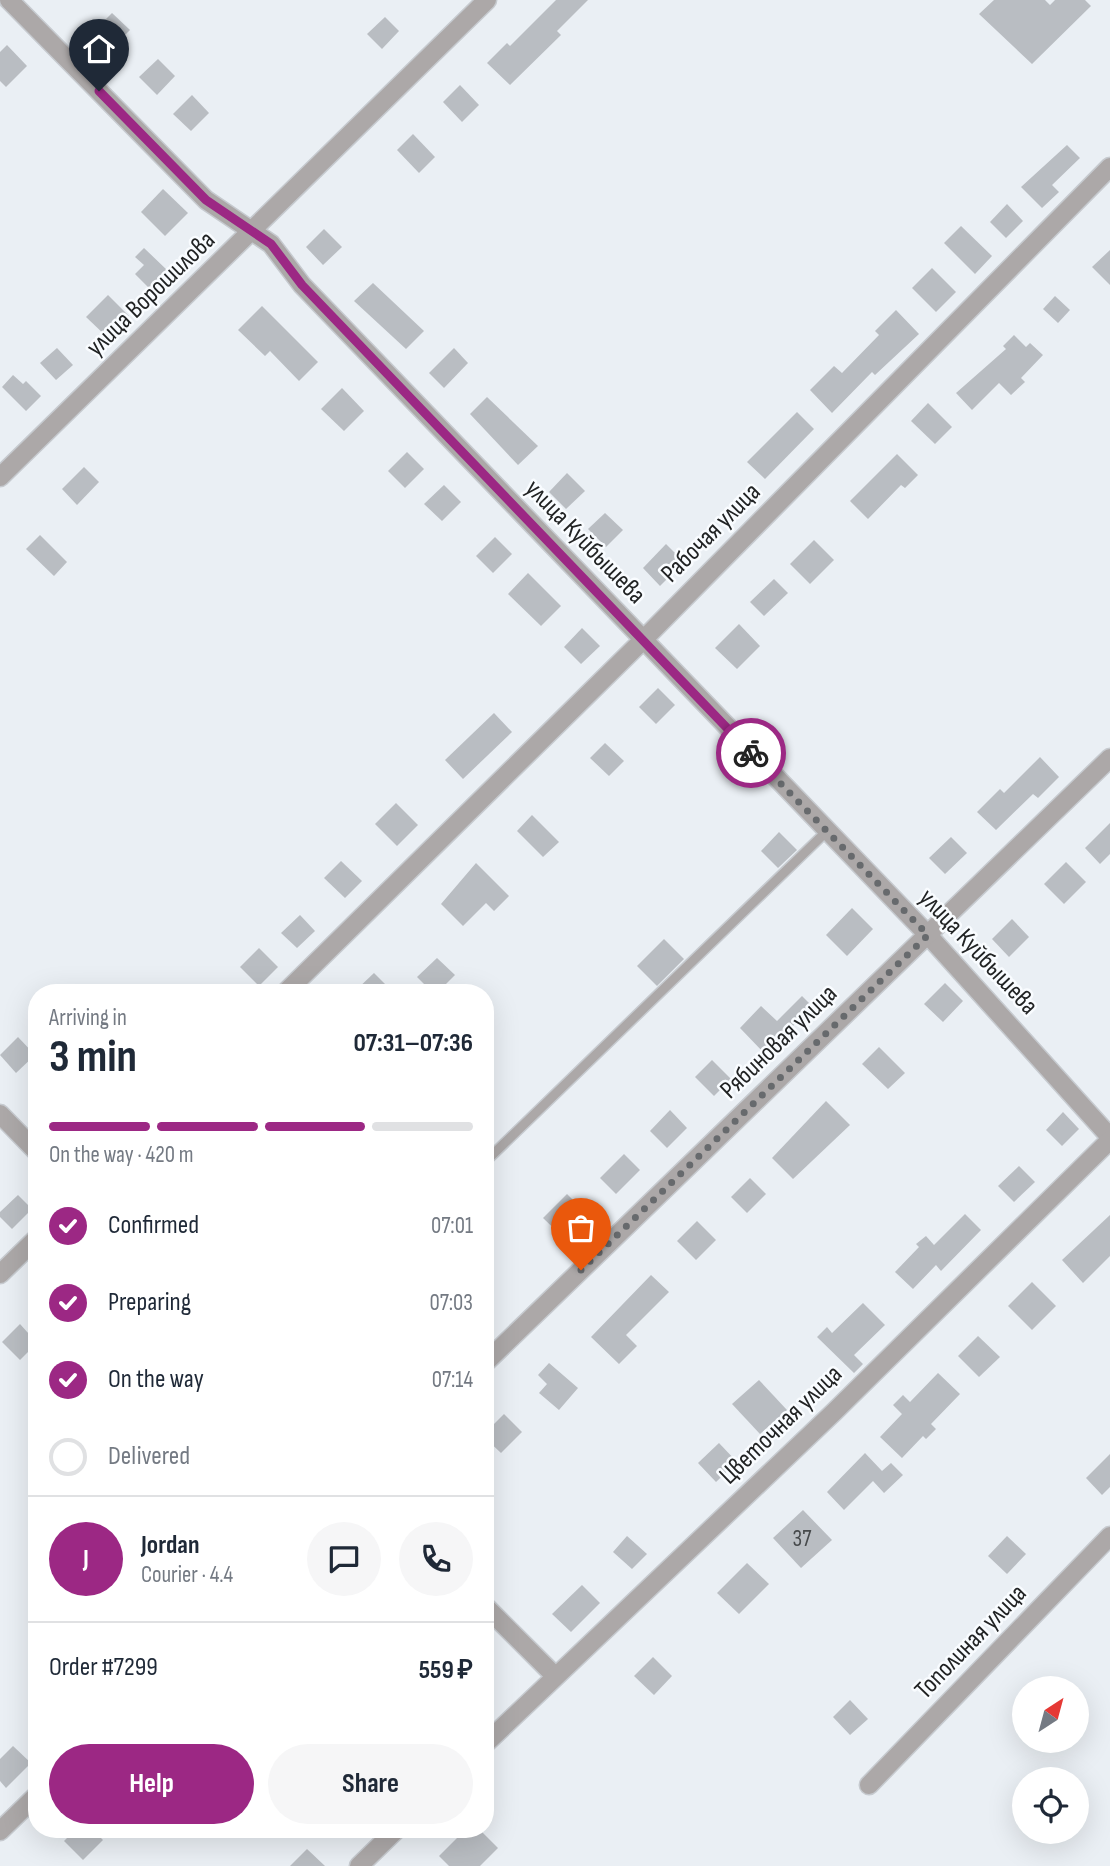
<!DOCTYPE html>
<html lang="en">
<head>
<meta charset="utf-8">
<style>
	body { margin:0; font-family:"Sofia Sans Condensed",sans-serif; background:#f6f6f7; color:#1f2937; height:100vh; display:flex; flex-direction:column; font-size:26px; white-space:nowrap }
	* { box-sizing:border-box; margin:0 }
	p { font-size:23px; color:#747a83 }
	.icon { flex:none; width:38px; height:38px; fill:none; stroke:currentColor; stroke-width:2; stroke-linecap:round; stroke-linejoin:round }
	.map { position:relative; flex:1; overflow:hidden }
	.sheet { position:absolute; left:28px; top:984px; width:466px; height:854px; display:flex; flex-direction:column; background:#fff; border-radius:28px; box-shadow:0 7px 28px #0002 }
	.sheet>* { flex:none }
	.needle { width:46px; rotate:36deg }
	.controls { position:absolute; left:1012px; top:1676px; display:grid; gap:14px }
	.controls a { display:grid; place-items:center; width:77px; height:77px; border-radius:50%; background:#fff; box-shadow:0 7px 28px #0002; font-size:35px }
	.pin { position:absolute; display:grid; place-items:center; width:60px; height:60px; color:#fff; margin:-72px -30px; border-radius:50% 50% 50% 0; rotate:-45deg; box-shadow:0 0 7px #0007 }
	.pin .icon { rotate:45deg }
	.courier { position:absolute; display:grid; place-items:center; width:70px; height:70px; margin:-35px; border:5px solid #9c2884; border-radius:50%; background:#fff; color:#222; box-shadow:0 2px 9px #0007 }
	.summary em { font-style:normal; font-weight:700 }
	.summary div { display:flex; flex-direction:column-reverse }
	.summary { display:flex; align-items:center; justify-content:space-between; height:119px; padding:0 21px }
	h1 { font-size:46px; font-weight:700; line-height:52px }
	.bar { display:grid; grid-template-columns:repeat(4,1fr); gap:10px 7px; align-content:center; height:84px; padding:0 21px }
	.bar i { height:9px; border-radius:5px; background:#e0e1e3 }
	.bar .on { background:#9c2884 }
	.bar p { grid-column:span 4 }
	.line { display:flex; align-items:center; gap:18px; padding:0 21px; border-top:2px solid #e0e1e3 }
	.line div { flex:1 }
	.round { display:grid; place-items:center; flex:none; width:74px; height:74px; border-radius:37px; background:#f6f6f7 }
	ol { padding:0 21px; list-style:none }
	li { display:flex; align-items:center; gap:21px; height:77px }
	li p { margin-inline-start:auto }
	li .icon { padding:7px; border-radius:50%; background:#9c2884; color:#fff; stroke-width:4 }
	li:last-child { color:#747a83 }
	li i { width:38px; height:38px; border:4px solid #e0e1e3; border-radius:50% }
	.cta { display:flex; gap:14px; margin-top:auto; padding:14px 21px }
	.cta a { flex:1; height:80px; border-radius:42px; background:#9c2884; color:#fff; font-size:28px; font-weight:700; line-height:80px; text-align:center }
	.cta a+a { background:#f6f6f7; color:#1f2937 }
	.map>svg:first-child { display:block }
</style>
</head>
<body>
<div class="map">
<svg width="1110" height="1866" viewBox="0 0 1110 1866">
	<rect width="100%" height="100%" fill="#eaeff4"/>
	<g fill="#b9bdc2">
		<path d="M556,0h32l-31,31 4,4 -51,50 -23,-22 20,-20 3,3z"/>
		<path d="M994,0h51l5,5 5,-5h30l6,6 -59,58 -53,-50z"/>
		<path d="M112,13l18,17 -19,19 -17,-18z"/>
		<path d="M385,17l14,14 -17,18 -15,-15z"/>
		<path d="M7,45l20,21 -21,21 -6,-6v-29z"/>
		<path d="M158,59l17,17 -18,19 -18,-18z"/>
		<path d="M460,85l19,20 -17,17 -19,-20z"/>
		<path d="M192,95l17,18 -18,18 -18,-17z"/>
		<path d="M413,134l22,23 -16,16 -22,-23z"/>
		<path d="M1067,145l13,13 -28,27 7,7 -17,16 -21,-21z"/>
		<path d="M163,189l25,24 -23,23 -24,-24z"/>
		<path d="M1007,204l16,17 -17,17 -16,-16z"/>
		<path d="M961,226l31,30 -17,18 -31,-31z"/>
		<path d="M324,229l18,18 -19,18 -17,-18z"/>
		<path d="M144,248l23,22 -18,18 -14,-14 9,-9 -9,-8z"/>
		<path d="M1110,250v35l-18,-18z"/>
		<path d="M932,268l24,24 -20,20 -24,-24z"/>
		<path d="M373,283l51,48 -18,18 -52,-48z"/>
		<path d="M108,295l21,21 -22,21 -21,-20z"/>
		<path d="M1055,296l15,14 -12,13 -15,-14z"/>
		<path d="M262,306l56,56 -19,19 -29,-30 -5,5 -27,-26z"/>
		<path d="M896,310l23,24 -44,41 -3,-3 -40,41 -22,-23 24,-24 8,7 37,-38 -4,-4z"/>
		<path d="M1014,335l12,12 4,-4 13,12 -22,23 4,4 -14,13 -12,-12 -27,27 -16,-17 50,-44 -3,-3z"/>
		<path d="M57,348l16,17 -17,15 -16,-17z"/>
		<path d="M454,348l14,15 -24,25 -15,-15z"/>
		<path d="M13,375l10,9 3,-3 15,15 -15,15 -24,-24z"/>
		<path d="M342,388l22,23 -20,20 -23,-22z"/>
		<path d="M487,397l51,49 -20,19 -48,-51z"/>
		<path d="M928,403l24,24 -17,17 -24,-23z"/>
		<path d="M797,412l17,17 -49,50 -18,-17z"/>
		<path d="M407,452l17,17 -19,19 -17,-17z"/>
		<path d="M897,454l21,21 -13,13 -4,-3 -33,34 -18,-18z"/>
		<path d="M84,467l15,15 -22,23 -15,-16z"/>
		<path d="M567,473l18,18 -19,18 -17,-17z"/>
		<path d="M444,485l17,17 -19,19 -18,-17z"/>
		<path d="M605,513l18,17 -17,17 -18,-18z"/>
		<path d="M40,535l27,27 -13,14 -28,-27z"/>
		<path d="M495,537l17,17 -19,19 -17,-17z"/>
		<path d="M814,540l20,20 -24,24 -20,-20z"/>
		<path d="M666,544l18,18 -24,24 -17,-18z"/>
		<path d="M528,573l33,33 -20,20 -33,-32z"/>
		<path d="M774,579l14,14 -24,23 -14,-14z"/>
		<path d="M739,624l21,22 -23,23 -22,-21z"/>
		<path d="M582,628l18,18 -19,18 -17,-17z"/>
		<path d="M658,688l17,17 -19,19 -17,-17z"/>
		<path d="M494,713l18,19 -49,47 -18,-19z"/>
		<path d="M605,743l19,18 -15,15 -19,-18z"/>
		<path d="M1040,757l19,20 -21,21 -5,-4 -37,36 -19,-18 23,-23 4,4z"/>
		<path d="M396,803l22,22 -21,21 -22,-22z"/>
		<path d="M532,815l27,27 -16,15 -26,-26z"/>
		<path d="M1110,823v31l-10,10 -15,-16z"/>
		<path d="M779,832l18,18 -19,18 -17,-17z"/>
		<path d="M951,837l16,16 -22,21 -16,-16z"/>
		<path d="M341,861l21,20 -17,17 -21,-20z"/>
		<path d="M1066,862l20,20 -22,22 -20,-20z"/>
		<path d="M476,863l33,33 -15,15 -8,-8 -23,23 -22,-22z"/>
		<path d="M852,908l21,21 -26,27 -21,-21z"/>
		<path d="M300,915l15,16 -18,17 -16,-15z"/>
		<path d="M1012,919l17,18 -20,20 -17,-18z"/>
		<path d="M664,939l20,20 -27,27 -20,-20z"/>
		<path d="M259,948l19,19 -19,19 -19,-19z"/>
		<path d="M437,958l18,17 -17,17h-6l-15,-15z"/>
		<path d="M374,973l19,19h-39z"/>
		<path d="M945,983l18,18 -20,21 -19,-18z"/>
		<path d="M802,996l17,17 -17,16 -6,-6 -31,31 -25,-26 21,-22 16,15z"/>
		<path d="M18,1037l17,18 -19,18 -16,-18z"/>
		<path d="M879,1047l26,26 -17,16 -26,-25z"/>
		<path d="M712,1060l19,19 -17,17 -19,-19z"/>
		<path d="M826,1101l24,24 -57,54 -21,-21z"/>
		<path d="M670,1110l17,18 -20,20 -17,-17z"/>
		<path d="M1063,1112l16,17 -17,17 -16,-16z"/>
		<path d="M624,1154l16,16 -24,24 -16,-16z"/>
		<path d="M1019,1166l16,16 -21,20 -16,-16z"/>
		<path d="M750,1178l16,16 -19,19 -16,-16z"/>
		<path d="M567,1194l24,24 -24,23 -24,-23z"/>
		<path d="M18,1195l14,14 -20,20 -12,-12v-5z"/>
		<path d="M965,1214l16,16 -40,41 -5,-6 -23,24 -18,-17 24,-25 -3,-3 10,-8 8,9z"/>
		<path d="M1110,1215v41l-27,27 -21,-23z"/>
		<path d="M697,1221l19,19 -20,20 -19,-19z"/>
		<path d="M651,1275l18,17 -43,43 11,11 -18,18 -28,-27z"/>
		<path d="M1032,1282l24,24 -24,24 -24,-24z"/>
		<path d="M863,1303l22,22 -31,30 9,9 -9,9 -37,-36 10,-10 5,6z"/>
		<path d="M20,1324l17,19 -17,17 -18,-18z"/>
		<path d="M978,1336l22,21 -21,20 -21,-21z"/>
		<path d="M549,1363l29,25 -19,22 -20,-17 8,-9 -9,-9z"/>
		<path d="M938,1373l22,21 -29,30 5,5 -10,10 -3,-3 -21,22 -22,-21 22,-23 -9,-9 10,-10 7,7z"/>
		<path d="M759,1380l28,30 -27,24 -28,-30z"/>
		<path d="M504,1414l18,18 -21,21 -16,-15v-5z"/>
		<path d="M719,1443l18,19 -21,20 -18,-19z"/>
		<path d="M865,1453l17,18 9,-8 12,12 -19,18 -11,-12 -29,29 -17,-18z"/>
		<path d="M1110,1454v33l-8,8 -16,-17z"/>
		<path d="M803,1510l29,30 -31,28 -28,-30z"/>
		<path d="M627,1536l20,18 -15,15 -19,-17z"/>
		<path d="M1007,1536l19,18 -19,20 -19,-18z"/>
		<path d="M747,1563l22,21 -30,30 -22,-21z"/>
		<path d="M582,1585l18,18 -29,29 -19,-18z"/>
		<path d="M653,1657l19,19 -18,19 -20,-19z"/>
		<path d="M850,1700l18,19 -18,16 -17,-18z"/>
		<path d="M13,1746l18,17 -25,25 -6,-7v-22z"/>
		<path d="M76,1829h16l11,11 -20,20 -19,-19z"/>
		<path d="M466,1829h13l19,19 -18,18h-31l-10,-10z"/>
		<path d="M307,1849l18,17h-35z"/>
	</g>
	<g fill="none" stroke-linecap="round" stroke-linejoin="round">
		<defs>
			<path id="lane" d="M485,1162l342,-331"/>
			<g id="street">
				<path d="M9,0l197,200 65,44 31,41 626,650 182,202"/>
				<path d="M0,477l487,-477"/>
				<path d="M286,992l357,-352 467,-473"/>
				<path d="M0,1114l37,38"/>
				<path d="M0,1274l37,-36"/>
				<path d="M485,1363l625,-605"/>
				<path d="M485,1606l70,70"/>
				<path d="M485,1744l349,-332 276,-272"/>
				<path d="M869,1785l241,-249"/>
				<path d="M0,1831l37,-36"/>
				<path d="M359,1866l38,-37"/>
			</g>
		</defs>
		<use href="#lane" stroke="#c6cacf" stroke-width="12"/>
		<use href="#street" stroke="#c6cacf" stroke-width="21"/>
		<use href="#lane" stroke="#aca8a8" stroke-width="9"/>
		<use href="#street" stroke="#aca8a8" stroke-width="18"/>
	</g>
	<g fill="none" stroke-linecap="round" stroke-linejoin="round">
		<path stroke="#676a6d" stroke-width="7" stroke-dasharray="0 12.6" d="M581,1270l347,-335 -177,-182"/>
		<path stroke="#9c2884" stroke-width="9" d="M99,91l107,109 65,44 31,41 449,468"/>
	</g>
	<g text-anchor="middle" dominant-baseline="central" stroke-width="5" stroke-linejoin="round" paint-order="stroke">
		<g font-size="23" fill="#474a4c">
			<text x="802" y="1539">37</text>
		</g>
		<g font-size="26" fill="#212324" stroke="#f9fcff">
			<text transform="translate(151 294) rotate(-44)">улица Ворошилова</text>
			<text transform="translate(711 533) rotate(-45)">Рабочая улица</text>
			<text transform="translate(585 542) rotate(46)">улица Куйбышева</text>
			<text transform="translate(978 952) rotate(47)">улица Куйбышева</text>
			<text transform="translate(779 1042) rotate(-44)">Рябиновая улица</text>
			<text transform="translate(781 1425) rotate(-44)">Цветочная улица</text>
			<text transform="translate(971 1642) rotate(-46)">Тополиная улица</text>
		</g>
	</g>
</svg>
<div class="controls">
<a><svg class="needle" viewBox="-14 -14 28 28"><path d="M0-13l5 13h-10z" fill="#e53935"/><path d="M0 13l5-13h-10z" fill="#747a83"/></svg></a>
<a><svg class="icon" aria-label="locate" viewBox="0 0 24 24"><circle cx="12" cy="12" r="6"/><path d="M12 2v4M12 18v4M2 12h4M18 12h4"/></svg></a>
</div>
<div class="pin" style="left:581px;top:1270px;background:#ea580c"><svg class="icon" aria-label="bag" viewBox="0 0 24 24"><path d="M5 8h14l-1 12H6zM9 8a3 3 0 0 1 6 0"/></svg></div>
<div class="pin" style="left:99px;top:91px;background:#1f2937"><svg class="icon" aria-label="home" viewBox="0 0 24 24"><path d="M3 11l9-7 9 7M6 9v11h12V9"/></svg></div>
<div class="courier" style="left:751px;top:753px"><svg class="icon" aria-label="bike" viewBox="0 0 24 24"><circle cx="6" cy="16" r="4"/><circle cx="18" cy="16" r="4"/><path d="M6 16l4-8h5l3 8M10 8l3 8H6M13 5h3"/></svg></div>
<section class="sheet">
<div class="summary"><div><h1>3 min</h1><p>Arriving in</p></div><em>07:31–07:36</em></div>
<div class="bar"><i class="on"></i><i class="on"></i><i class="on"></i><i></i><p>On the way · 420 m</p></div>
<ol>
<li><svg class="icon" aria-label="check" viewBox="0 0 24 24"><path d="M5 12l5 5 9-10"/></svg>Confirmed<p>07:01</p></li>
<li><svg class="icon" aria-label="check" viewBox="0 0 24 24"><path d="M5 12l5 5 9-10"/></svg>Preparing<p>07:03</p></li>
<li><svg class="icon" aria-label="check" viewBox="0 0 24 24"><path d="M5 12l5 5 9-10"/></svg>On the way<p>07:14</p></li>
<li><i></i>Delivered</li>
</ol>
<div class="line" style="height:126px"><b class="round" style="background:#9c2884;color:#fff">J</b><div><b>Jordan</b><p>Courier · 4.4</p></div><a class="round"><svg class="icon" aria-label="chat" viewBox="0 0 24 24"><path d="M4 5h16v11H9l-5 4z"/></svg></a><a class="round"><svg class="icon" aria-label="phone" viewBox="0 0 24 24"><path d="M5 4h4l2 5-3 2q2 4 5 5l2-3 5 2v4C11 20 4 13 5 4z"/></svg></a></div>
<div class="line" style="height:91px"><div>Order #7299</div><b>559 ₽</b></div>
<div class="cta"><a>Help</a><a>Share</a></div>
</section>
</div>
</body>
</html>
